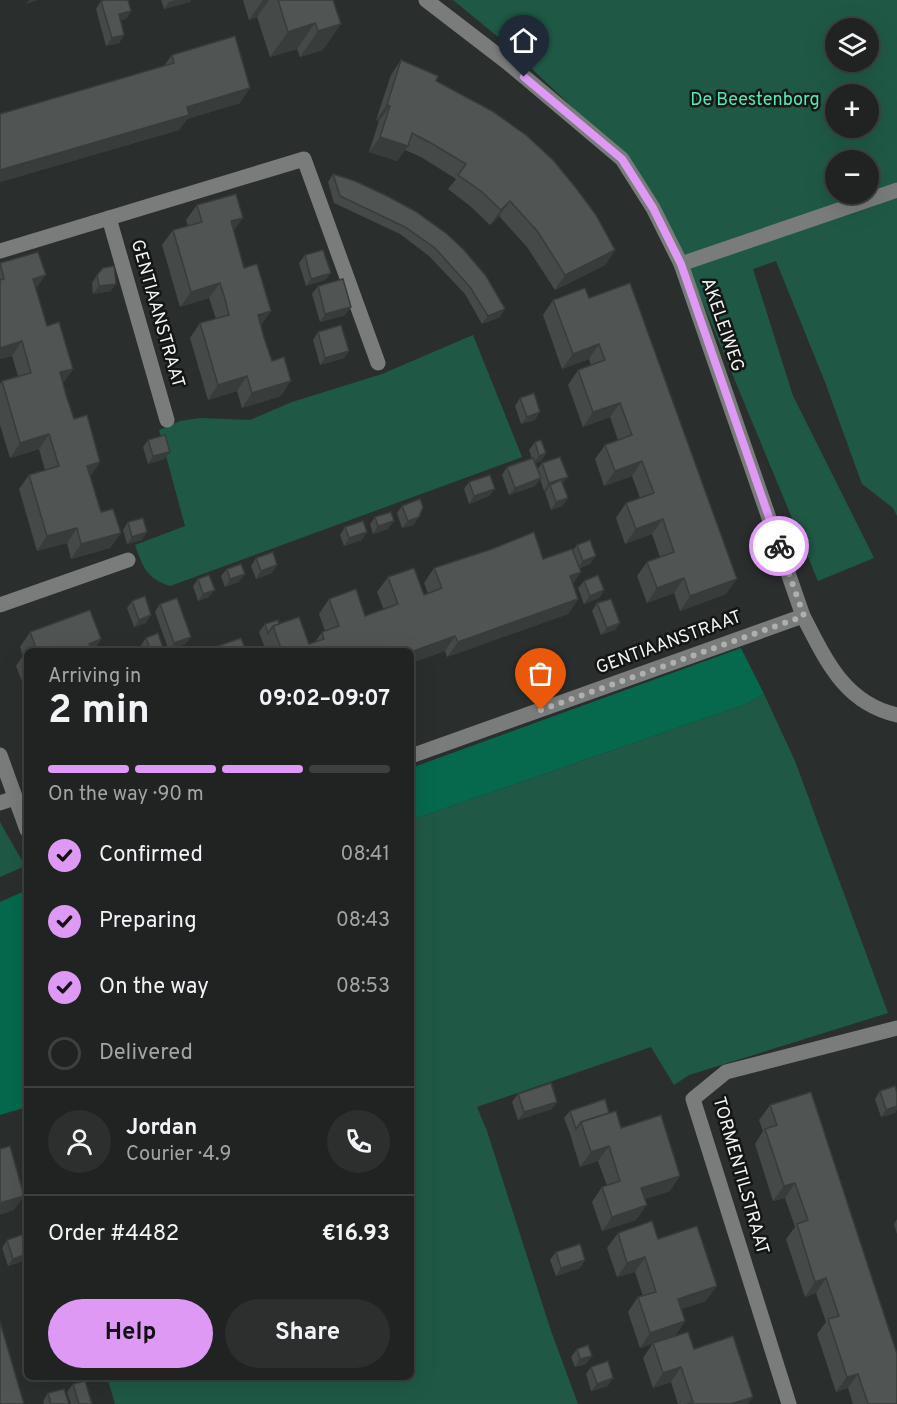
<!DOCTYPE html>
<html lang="en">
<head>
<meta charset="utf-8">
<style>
	body { margin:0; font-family:Overpass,sans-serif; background:#2d2f2f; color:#f1f3f6; height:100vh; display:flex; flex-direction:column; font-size:22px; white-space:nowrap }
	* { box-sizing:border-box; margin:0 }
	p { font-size:20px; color:#a2a4a5 }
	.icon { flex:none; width:33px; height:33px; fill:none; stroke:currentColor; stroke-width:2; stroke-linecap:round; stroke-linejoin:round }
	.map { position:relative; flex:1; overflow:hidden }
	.panel { position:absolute; left:24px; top:648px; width:390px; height:732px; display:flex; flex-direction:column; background:#202322; border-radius:9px; box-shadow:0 6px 24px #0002,0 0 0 2px #3d4040 }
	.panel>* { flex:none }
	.fabs { position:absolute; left:825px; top:18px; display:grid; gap:12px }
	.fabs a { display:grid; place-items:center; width:54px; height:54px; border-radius:50%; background:#202322; box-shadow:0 6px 24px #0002,0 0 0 2px #3d4040; font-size:30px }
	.pin { position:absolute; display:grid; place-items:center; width:51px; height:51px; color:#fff; margin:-62px -26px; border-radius:50% 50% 50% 0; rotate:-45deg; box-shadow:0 0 6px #0007 }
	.pin .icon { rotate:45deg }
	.courier { position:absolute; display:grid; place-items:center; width:60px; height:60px; margin:-30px; border:4px solid #dd99f4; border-radius:50%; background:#fff; color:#222; box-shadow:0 2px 8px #0007 }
	.summary em { font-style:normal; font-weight:700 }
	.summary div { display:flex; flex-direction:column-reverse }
	.summary { display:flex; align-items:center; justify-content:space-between; height:102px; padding:0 24px }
	h1 { font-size:39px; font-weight:700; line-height:45px }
	.bar { display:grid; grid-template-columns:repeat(4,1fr); gap:9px 6px; align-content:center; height:72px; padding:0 24px }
	.bar i { height:8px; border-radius:4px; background:#3d4040 }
	.bar .current { background:#dd99f4 }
	.bar p { grid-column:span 4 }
	.line { display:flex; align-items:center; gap:15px; padding:0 24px; border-top:2px solid #3d4040 }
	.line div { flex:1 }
	.round { display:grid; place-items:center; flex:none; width:63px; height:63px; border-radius:32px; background:#2d2f2f }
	ol { padding:0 24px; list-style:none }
	li { display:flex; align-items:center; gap:18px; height:66px }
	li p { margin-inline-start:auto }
	li .icon { padding:6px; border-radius:50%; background:#dd99f4; color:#111; stroke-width:4 }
	li:last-child { color:#a2a4a5 }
	li i { width:33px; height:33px; border:3px solid #3d4040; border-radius:50% }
	.cta { display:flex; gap:12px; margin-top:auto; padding:12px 24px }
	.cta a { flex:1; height:69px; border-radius:36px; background:#dd99f4; color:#111; font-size:24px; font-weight:700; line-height:69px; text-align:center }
	.cta a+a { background:#2d2f2f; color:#f1f3f6 }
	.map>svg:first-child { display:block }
</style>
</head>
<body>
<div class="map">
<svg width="897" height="1404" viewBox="0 0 897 1404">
	<rect width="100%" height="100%" fill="#2a2f2d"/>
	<g fill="#1f5945" fill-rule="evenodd">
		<path d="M453,0h444v516l-4,-8 -31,-24 -37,-102 -49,-121 -23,8 40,127 81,162 -56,23 -130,-314 -67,-109 -54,-56 -70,-66zM836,28h32v34h-32zM836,94h32v34h-32zM836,160h32v34h-32z"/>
		<path d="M473,335l49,122 -352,129c-24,-8 -27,-19 -35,-41l50,-19 -26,-96 21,-9 20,-3 50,2 42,-18 90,-28z"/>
		<path d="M764,694l31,67 93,252 -199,62 -15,10 -23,-38 -174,60 10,24 64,200 27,73h-463l-8,-27h304v-557l335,-116z"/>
		<path d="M0,822l25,44 -25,11z"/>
	</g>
	<g fill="#06694e">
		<path d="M741,648l23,46 -18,10 -335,116v-52z"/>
		<path d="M27,890v217l-27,8v-213z"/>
	</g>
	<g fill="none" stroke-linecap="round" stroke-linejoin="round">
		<g stroke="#7a7c7b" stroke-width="15">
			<path d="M426,0l82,63 114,96 31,49 28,56 122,352c23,44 41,87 94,99"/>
			<path d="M109,218l58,202"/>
			<path d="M0,251l304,-92 74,204"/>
			<path d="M681,264l216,-74"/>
			<path d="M0,605l128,-45"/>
			<path d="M0,755l27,75"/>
			<path d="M411,756l392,-140"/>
			<path d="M0,803l15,-5"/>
			<path d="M789,1404l-96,-305 33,-27 171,-44"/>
		</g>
	</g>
	<g fill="#454947">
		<path d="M161,0h30l-1,2 -26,7z"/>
		<path d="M243,0h90l-10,50 -23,7 -3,-8 -27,8 -13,-40 -8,3z"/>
		<path d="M101,1l30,10 -5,8 -5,1 3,15 -5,8 -13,3 -10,-37z"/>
		<path d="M172,55l68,48 -53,16 -8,11 -179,52v-68l164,-48z"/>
		<path d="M401,60l35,21 179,169 -10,15 -50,25 -28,-43 -28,-31 -9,9 -20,-19 -22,-17 8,-10 -35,-22 -16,-7 -8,11 -28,-9 10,-31 -3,-1 15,-45z"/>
		<path d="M333,174l54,22 113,121 -18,7 -17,-30 -36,-38 -29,-22 -66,-31 -6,-21z"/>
		<path d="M197,205l36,26 11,37 27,43 -10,14 20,71 -39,12 -5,-17 -29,9 -18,-62 10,-15 16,-4 -7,-21 -29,9 -18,-62 11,-15 15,-4 -2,-6z"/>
		<path d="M305,255l26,18 -6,7 -19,6 -7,-23z"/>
		<path d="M0,263l36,26 11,37 26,43 -10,14 38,129 20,21 -11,15 -39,11 -4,-16 -30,8 -18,-62 10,-14 16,-5 -6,-21 -29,9 -10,-33v-41l2,-3 16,-5 -6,-20 -12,3z"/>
		<path d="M97,275l14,16 -18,3 -1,-11z"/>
		<path d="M318,286l27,29 -25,7 -8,-28z"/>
		<path d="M589,298l137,296 -46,17 -6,-18 -27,10 -10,-27 10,-14 13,-5 -8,-23 -27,10 -9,-26 10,-15 14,-5 -8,-22 -28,10 -9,-27 10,-14 13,-5 -8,-23 -27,10 -15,-42 10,-15 13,-5 -2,-6 -27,10 -19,-54 10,-15z"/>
		<path d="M318,332l31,19 -5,7 -24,7 -7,-25z"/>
		<path d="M520,398l15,22 -14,4 -6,-18z"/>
		<path d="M148,440l22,12 -6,7 -16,5 -5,-17z"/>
		<path d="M535,442l11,11 -5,8 -6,2 2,7 5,-7 20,21 6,14 -6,8 -11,4 -6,-18 2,-2 -3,1 -4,-12 -5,7 -26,9 -7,-20 5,-8 25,-8 -3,-9z"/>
		<path d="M469,482l26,7 -6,7 -20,8 -5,-15z"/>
		<path d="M402,506l17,11 -6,8 -11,3 -5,-15z"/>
		<path d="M375,517l13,12 -15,5 -3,-10z"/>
		<path d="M128,522l14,18 -15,4 -4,-14z"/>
		<path d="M345,527l17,13 -18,6 -4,-11z"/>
		<path d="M577,545l13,19 -10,4 1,4 -8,11 5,16 -10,15 -121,43 -2,-6 -34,12v-12h-145l-7,-19 6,-8h14l30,20 6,-2 7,-10 3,-1 -6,-17 10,-15 36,17 19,-6 -7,-18 11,-15 36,18 4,-1 -4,-11 10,-15 109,-9 30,-9z"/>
		<path d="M256,558l16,15 -16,6 -5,-13z"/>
		<path d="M227,569l12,13 -14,5 -4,-11z"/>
		<path d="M198,579l11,18 -11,4 -5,-15z"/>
		<path d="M584,581l20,9 -5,8 -15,6 -6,-16z"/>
		<path d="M132,601l14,22 -12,4 -7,-19z"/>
		<path d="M597,603l18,27 -14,5 -9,-24z"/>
		<path d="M160,604l31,33 -6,7 -16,7 -14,-39z"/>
		<path d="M30,632l71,7 -8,12h-66v41h-1l-10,-26 7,-10 -3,-9z"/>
		<path d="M146,638l18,13h-21l-2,-6z"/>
		<path d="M880,1091l15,22 -14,4 -6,-18z"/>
		<path d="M518,1094l34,15 -34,11 -6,-18z"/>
		<path d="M770,1105l127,299h-44l-5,-16 -12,4 -19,-58 9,-12 -10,-29 -11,4 -19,-58 9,-12 -10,-29 -12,3 -18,-57 8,-13 -4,-11z"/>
		<path d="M570,1111l39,2 61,78 -25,8 -9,21 -34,11 -10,-29 10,-15 5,-1 -9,-25 -18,6 -9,-30v-1l-7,-18z"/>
		<path d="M897,1219v15l-3,-10z"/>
		<path d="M27,1233v27l-19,6 -6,-18 5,-8z"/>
		<path d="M618,1233l40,6 48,62 -25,8 4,12 -10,15 -35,12 -12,-36 10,-15 5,-1 -8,-24 -18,5 -10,-29z"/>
		<path d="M556,1252l29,8 -5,8 -24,8 -6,-16z"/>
		<path d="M653,1343l41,6 54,55h-70l-7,-22 -18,6 -10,-30z"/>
		<path d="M577,1349l15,7 -6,8 -11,3 -4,-10z"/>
		<path d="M591,1367l17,19 -17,5 -5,-17z"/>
		<path d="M73,1384l19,20h-21l-4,-12z"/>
		<path d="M48,1393l21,11h-25l-1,-3z"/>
	</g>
	<g fill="#383c3a">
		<path d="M29,0h9l-12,4z"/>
		<path d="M175,0h16l-1,2 -26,7 5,-7z"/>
		<path d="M263,0h6l-12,17 -8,3z"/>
		<path d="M131,11l-5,8 -12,3 5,-8z"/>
		<path d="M315,23l-18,26 -27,8 18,-25z"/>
		<path d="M341,24l-18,26 -23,7 18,-26z"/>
		<path d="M124,35l-5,8 -13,3 6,-8z"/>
		<path d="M250,88l-10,15 -53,16 -8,11 -179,52v-12l187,-63z"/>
		<path d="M387,105l3,1 -11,15 -3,-1z"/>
		<path d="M380,137l28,9 -11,15 -28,-9z"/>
		<path d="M510,201l-11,15 -9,9 11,-15z"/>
		<path d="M243,218l-11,15 -1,-12z"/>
		<path d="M615,250l-10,15 -50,25 10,-15z"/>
		<path d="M331,273l-6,7 -19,6 5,-7z"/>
		<path d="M46,275l-11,15 -2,-11z"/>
		<path d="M220,283l-11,15 -29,9 11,-15z"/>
		<path d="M116,284l-5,7 -18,3 6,-8z"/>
		<path d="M351,307l-6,8 -25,7 5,-8z"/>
		<path d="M505,309l-5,8 -18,7 6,-8z"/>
		<path d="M271,311l-11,15 -2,-11z"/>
		<path d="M22,341l-10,15 -12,3v-11z"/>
		<path d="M599,344l-10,15 -27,10 11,-15z"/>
		<path d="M349,351l-5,7 -24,7 5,-7z"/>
		<path d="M73,369l-11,15 -2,-12z"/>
		<path d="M247,376l-10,15 -29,9 10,-15z"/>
		<path d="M291,381l-10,15 -39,12 10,-15z"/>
		<path d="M620,403l-10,14 -27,10 10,-15z"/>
		<path d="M540,412l-5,8 -14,4 6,-7z"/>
		<path d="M49,434l-10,15 -29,9 10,-15z"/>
		<path d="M170,452l-6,7 -16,5 5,-8z"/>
		<path d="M546,453l-5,8 -7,2 5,-7z"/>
		<path d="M642,461l-10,15 -28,10 11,-15z"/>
		<path d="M100,462l-10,15 -3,-11z"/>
		<path d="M568,477l-6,7 -12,1 -3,5 -3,1 5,-8z"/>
		<path d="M541,478l-6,8 -26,9 6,-7z"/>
		<path d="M495,489l-6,7 -20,8 5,-8z"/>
		<path d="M568,498l-6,8 -11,4 5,-8z"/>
		<path d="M419,517l-6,8 -11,3 6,-7z"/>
		<path d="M663,519l-11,15 -27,10 11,-15z"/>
		<path d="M394,521l-6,8 -15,5 5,-8z"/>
		<path d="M77,528l-10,15 -30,8 10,-15z"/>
		<path d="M147,532l-5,8 -15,4 5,-7z"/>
		<path d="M367,532l-5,8 -18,6 5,-8z"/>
		<path d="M121,533l-11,15 -39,11 10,-15z"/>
		<path d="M596,556l-6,8 -13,5 6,-8z"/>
		<path d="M277,565l-5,8 -16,6 5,-8z"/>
		<path d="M581,572l-10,14 -1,-10z"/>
		<path d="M245,574l-6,8 -14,5 5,-8z"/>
		<path d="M684,578l-10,15 -27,10 10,-15z"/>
		<path d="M737,579l-11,15 -46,17 10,-15z"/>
		<path d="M215,590l-6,7 -11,4 5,-7z"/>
		<path d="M604,590l-5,8 -15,6 6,-8z"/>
		<path d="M578,599l-10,15 -121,43 11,-15z"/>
		<path d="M151,615l-5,8 -12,4 5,-7z"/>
		<path d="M620,623l-5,7 -14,5 6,-7z"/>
		<path d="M455,636l-10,15 -34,12v-11z"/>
		<path d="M191,637l-6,7 -16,7 5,-8z"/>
		<path d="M101,639l-8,12h-9l5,-7z"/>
		<path d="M557,1102l-5,7 -34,11 6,-8z"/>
		<path d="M897,1106v4l-2,3 -14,4 5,-7z"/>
		<path d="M609,1146l-11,15 -18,6 11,-15z"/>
		<path d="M680,1176l-10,15 -39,12 10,-15z"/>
		<path d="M795,1183l-10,15 -12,3 11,-15z"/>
		<path d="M24,1196l-10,14 -14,5v-12z"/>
		<path d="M647,1205l-11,15 -34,11 10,-14z"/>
		<path d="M27,1254v6l-19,6 5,-7z"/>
		<path d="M645,1257l-10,15 -18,5 10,-14z"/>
		<path d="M585,1260l-5,8 -24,8 5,-8z"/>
		<path d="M826,1278l-10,15 -11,4 10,-15z"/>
		<path d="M717,1286l-11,15 -38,13 10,-15z"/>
		<path d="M685,1321l-10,15 -35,12 10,-15z"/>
		<path d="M592,1356l-6,8 -11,3 5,-8z"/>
		<path d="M681,1367l-10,15 -18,6 10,-15z"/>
		<path d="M858,1374l-10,14 -12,4 11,-15z"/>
		<path d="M613,1378l-5,8 -17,5 6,-7z"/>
		<path d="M753,1397l-5,7h-17z"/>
	</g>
	<g fill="#505553" stroke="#383c3a" stroke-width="1.5">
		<path d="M105,0h23l3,11 -12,3 5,21 -12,3 -11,-37z"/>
		<path d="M278,0h55l8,24 -23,7 -3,-8 -27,9z"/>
		<path d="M235,36l15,52 -63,19 2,8 -189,55v-56l174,-51 -2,-8z"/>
		<path d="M401,60l37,16 -2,5 56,30 34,24 27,25 23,28 20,27 19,35 -50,25 -27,-43 -28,-31 -9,9 -20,-19 -23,-16 8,-11 -35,-21 -19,-10 -4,13 -28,-9 10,-31 -3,-1z"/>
		<path d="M333,174l22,7 32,15 28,15 32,23 17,16 22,26 19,33 -17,7 -18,-29 -35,-39 -30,-21 -65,-31z"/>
		<path d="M236,194l7,24 -12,3 13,47 13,-4 14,47 -13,4 6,23 8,23 12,-4 7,24 -39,12 -5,-17 -29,9 -18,-62 29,-8 -4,-16 -5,-16 -29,9 -18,-62 29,-8 -5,-17z"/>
		<path d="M323,250l8,23 -20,6 -6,-24z"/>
		<path d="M38,252l8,23 -13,4 14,47 12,-4 14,47 -13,3 6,23 8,24 13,-4 13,47 -13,4 14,46 12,-3 8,24 -40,11 -4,-16 -30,8 -18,-61 30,-9 -10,-32 -29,9 -18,-62 29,-8 -9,-32 -22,7v-68l4,-1 -4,-16z"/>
		<path d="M114,266l2,18 -17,2 -2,-11 6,-7z"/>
		<path d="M343,279l8,28 -26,7 -7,-28z"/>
		<path d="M630,283l107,296 -47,17 -6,-18 -27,10 -10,-26 27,-10 -11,-33 -27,10 -10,-26 28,-10 -12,-32 -27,10 -10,-26 27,-10 -12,-32 -27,9 -15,-42 27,-10 -6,-16 -26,10 -20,-54 32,-12 4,10z"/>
		<path d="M341,325l8,26 -24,7 -7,-26z"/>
		<path d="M534,393l6,19 -13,5 -7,-19z"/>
		<path d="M165,435l5,17 -17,4 -5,-16z"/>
		<path d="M541,440l5,13 -7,3 -4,-14z"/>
		<path d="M560,457l8,20 -19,6 -7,-20z"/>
		<path d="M533,458l8,20 -26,10 -8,-21z"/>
		<path d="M490,475l5,14 -21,7 -5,-14z"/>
		<path d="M561,480l7,18 -12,4 -6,-17z"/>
		<path d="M420,499l3,8 -4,10 -11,4 -6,-15z"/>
		<path d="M391,512l3,9 -16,5 -3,-9z"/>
		<path d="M143,518l4,14 -15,5 -4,-15z"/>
		<path d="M363,521l4,11 -18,6 -4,-11z"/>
		<path d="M534,532l9,27 29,-10 9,23 -11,4 8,23 -120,43 -3,-6 -44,16v-1h-129l-9,-25 26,-9 10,27 15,-5 -2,-7 17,-6 -10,-27 27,-10 9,27 33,-12 -10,-27 26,-9 10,27 18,-7 -8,-20 58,-19z"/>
		<path d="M590,540l6,16 -13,5 -6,-16z"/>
		<path d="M273,552l4,13 -16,6 -5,-13z"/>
		<path d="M241,564l4,10 -15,5 -3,-10z"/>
		<path d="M209,575l6,15 -12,4 -5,-15z"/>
		<path d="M598,575l6,15 -14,6 -6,-15z"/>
		<path d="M145,596l6,19 -12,5 -7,-19z"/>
		<path d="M177,598l14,39 -17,6 -14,-39z"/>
		<path d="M611,599l9,24 -13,5 -10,-25z"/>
		<path d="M90,610l11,29 -12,5 3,7h-65l9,-3 -6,-16z"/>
		<path d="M278,620l1,4 -6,2 -5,7 -3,-9z"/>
		<path d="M158,633l6,18h-13l-5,-13z"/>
		<path d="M241,638l5,13h-30l-1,-4z"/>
		<path d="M551,1083l6,19 -33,10 -6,-18z"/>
		<path d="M895,1086l2,6v14l-11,4 -6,-19z"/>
		<path d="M811,1092l86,262v50h-29l-10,-30 -11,3 -19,-58 11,-3 -13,-38 -11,4 -18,-58 11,-4 -13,-37 -11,3 -19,-57 12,-4 -7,-20z"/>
		<path d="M605,1099l4,14 -28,9 -5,7 -6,-18z"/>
		<path d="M616,1111l5,17 40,-13 19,61 -39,12 6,17 -35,12 -10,-30 18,-6 -11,-35 -18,6 -10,-30z"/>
		<path d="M10,1146l14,50 -24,7v-54z"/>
		<path d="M652,1221l6,18 39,-13 20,60 -39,13 7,22 -35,12 -12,-36 18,-5 -11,-35 -18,6 -9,-30z"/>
		<path d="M27,1233v21l-14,5 -6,-19z"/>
		<path d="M580,1244l5,16 -24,8 -5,-16z"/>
		<path d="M0,1322l24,82h-24z"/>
		<path d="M688,1332l6,17 39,-13 20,61 -22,7h-44l6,-2 -12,-35 -18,6 -10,-30z"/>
		<path d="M588,1345l4,11 -12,3 -3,-10z"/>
		<path d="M608,1361l5,17 -16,6 -6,-17z"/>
		<path d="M85,1381l7,23h-13l-6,-20z"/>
		<path d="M64,1389l5,15h-18l-3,-11z"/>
	</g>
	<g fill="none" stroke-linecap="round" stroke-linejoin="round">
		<path stroke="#adb0ae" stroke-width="6" stroke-dasharray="0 10.8" d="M541,710l263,-94 -25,-70"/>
		<path stroke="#dd99f4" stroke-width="8" d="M524,77l98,82 31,49 28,56 98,282"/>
	</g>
	<g text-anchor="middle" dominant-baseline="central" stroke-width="5" stroke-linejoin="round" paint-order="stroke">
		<g font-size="18" fill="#54eab8" stroke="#141615">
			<text x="755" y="100">De Beestenborg</text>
		</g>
		<g font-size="18" fill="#f3f6f4" stroke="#141615">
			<text transform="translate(157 314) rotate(74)">GENTIAANSTRAAT</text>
			<text transform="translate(722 325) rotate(71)">AKELEIWEG</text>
			<text transform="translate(669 643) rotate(-20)">GENTIAANSTRAAT</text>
			<text transform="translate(740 1176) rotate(74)">TORMENTILSTRAAT</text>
		</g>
	</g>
</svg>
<div class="fabs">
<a><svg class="icon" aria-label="layers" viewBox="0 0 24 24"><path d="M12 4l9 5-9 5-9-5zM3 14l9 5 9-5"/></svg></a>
<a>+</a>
<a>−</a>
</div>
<div class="pin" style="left:541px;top:710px;background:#ea580c"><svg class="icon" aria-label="bag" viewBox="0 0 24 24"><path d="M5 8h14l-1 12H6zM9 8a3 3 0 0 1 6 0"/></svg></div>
<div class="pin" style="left:524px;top:77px;background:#1f2937"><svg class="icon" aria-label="home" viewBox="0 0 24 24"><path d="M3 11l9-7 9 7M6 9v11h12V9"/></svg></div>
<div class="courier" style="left:779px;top:546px"><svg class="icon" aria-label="bike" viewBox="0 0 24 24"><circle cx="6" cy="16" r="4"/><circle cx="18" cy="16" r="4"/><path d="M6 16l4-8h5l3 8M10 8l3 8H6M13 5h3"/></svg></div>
<section class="panel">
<div class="summary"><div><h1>2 min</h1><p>Arriving in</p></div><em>09:02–09:07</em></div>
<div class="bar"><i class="current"></i><i class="current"></i><i class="current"></i><i></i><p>On the way · 90 m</p></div>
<ol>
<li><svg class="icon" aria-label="check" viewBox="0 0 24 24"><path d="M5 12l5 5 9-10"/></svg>Confirmed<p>08:41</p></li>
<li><svg class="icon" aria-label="check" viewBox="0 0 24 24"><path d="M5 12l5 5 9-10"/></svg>Preparing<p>08:43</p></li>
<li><svg class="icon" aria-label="check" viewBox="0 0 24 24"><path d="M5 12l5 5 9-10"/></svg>On the way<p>08:53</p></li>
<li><i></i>Delivered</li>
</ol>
<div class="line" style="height:108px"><a class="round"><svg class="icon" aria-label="person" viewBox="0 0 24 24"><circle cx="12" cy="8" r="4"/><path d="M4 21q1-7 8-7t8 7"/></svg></a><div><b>Jordan</b><p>Courier · 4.9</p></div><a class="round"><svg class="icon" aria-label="phone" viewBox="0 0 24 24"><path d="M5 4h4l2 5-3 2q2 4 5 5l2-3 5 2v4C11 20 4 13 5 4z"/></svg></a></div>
<div class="line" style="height:78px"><div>Order #4482</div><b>€16.93</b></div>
<div class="cta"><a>Help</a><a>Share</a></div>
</section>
</div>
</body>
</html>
